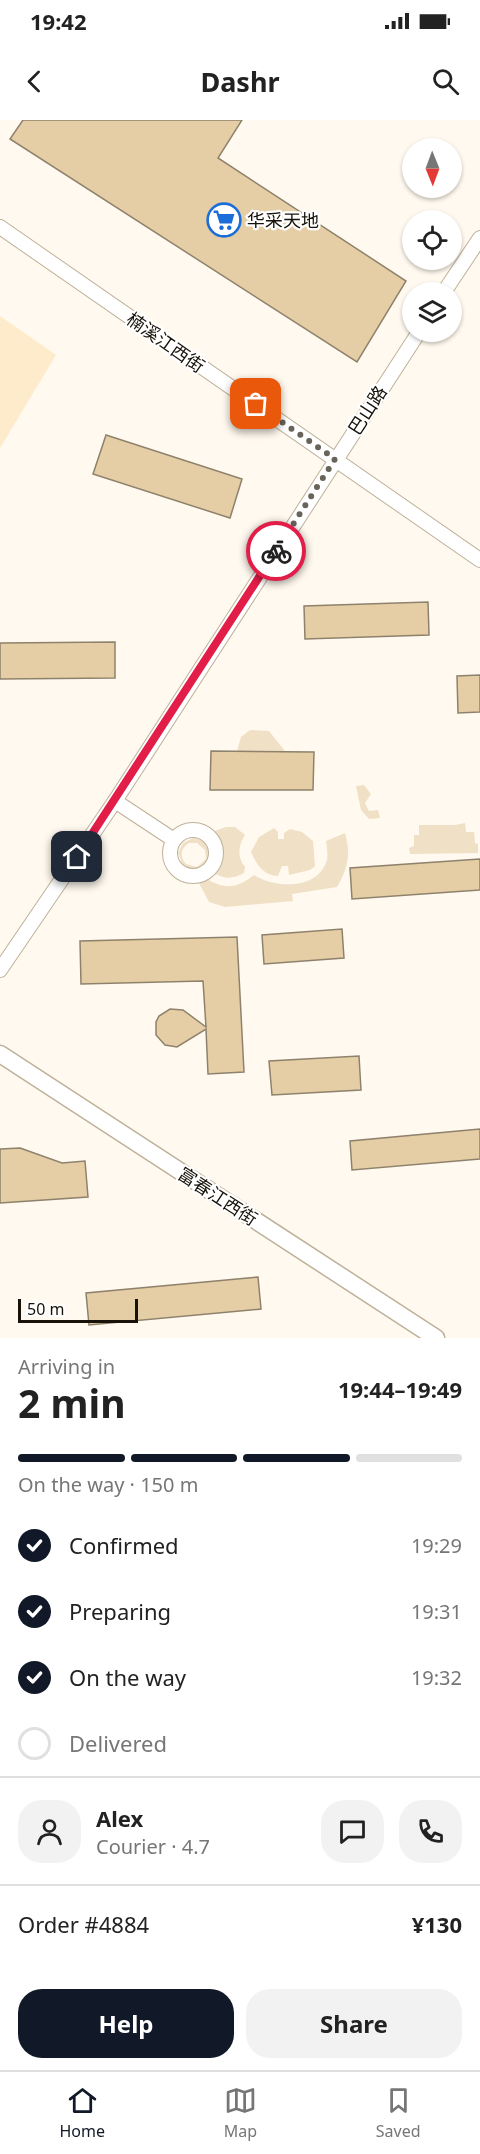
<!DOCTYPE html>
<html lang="en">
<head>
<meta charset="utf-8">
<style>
	body { margin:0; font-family:"Noto Sans","Noto Sans SC",sans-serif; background:#f2f2f2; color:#222; height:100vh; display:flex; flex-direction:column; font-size:22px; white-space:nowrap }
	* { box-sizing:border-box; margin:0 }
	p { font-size:20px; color:#767676 }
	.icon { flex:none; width:33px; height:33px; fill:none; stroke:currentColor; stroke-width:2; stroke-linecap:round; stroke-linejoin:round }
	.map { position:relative; height:1218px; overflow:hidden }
	.panel { display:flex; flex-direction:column; background:#fff; flex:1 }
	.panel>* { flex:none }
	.needle { width:39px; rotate:179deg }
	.fabs { position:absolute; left:402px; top:18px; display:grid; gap:12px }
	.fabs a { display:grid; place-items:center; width:60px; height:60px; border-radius:50%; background:#fff; box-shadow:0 2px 4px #0004; font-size:30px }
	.scale { position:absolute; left:18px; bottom:15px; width:120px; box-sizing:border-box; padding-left:6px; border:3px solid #17130a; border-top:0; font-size:16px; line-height:21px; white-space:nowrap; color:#17130a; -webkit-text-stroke:4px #fff; paint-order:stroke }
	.pin { position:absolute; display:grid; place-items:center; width:51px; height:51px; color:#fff; margin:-26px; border-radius:12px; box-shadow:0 3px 9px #0006 }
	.courier { position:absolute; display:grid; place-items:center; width:60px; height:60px; margin:-30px; border:4px solid #e11d48; border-radius:50%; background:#fff; color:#222; box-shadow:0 2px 8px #0007 }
	.headline em { font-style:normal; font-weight:700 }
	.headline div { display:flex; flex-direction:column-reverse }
	.headline { display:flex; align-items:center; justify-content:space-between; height:102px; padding:0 18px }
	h1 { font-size:39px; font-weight:700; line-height:45px }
	.bar { display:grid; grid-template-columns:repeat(4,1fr); gap:9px 6px; align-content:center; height:72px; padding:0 18px }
	.bar i { height:8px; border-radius:4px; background:#e0e0e0 }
	.bar .current { background:#111827 }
	.bar p { grid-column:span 4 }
	.line { display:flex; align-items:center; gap:15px; padding:0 18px; border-top:2px solid #e0e0e0 }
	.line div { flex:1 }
	.round { display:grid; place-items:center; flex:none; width:63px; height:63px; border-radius:24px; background:#f2f2f2 }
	ol { padding:0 18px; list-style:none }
	li { display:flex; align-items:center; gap:18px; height:66px }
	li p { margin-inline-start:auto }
	li .icon { padding:6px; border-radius:50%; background:#111827; color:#fff; stroke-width:4 }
	li:last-child { color:#767676 }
	li i { width:33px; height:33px; border:3px solid #e0e0e0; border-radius:50% }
	.button { display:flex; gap:12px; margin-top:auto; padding:12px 18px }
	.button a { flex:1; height:69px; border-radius:24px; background:#111827; color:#fff; font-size:24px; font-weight:700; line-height:69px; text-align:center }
	.button a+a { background:#f2f2f2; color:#222 }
	.status { display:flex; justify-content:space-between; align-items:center; height:42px; padding:0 30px; background:#fff; direction:ltr }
	.status svg { height:16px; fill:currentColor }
	header { display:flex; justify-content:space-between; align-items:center; height:78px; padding:0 18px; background:#fff; font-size:27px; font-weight:700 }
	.dock { display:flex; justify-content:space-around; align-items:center; height:84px; border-top:2px solid #e0e0e0; background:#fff; font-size:16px; color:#767676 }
	.dock a { display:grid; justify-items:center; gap:3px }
	.dock .current { color:#111827 }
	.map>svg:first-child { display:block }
</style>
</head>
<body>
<div class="status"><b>19:42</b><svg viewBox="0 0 49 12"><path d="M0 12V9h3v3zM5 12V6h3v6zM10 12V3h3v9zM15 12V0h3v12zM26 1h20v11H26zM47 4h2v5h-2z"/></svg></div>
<header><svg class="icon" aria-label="back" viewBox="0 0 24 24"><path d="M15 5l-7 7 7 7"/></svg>Dashr<svg class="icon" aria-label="search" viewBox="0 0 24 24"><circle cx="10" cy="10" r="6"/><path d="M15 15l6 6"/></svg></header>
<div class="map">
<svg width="480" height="1218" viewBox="0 0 480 1218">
	<rect width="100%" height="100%" fill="#fff9ef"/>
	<path fill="#fdebcb" d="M0,196l56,39 -56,93z"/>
	<g fill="#f0e1c6" fill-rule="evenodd">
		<path d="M250,610l19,1 16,20h-48l4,-14z"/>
		<path d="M364,665l7,9 -6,9 4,8 9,-1 2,8 -11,1 -8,-9 -5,-24z"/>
		<path d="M465,703l1,9h8l1,11 3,1v9l-68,1 -1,-6 5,-2v-11h5v-10h36z"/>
		<path d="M226,707h9l10,8c-7,11 -8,22 0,32l-1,6c-11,6 -18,6 -29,1l5,-6 3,-19 -11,-17z"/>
		<path d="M274,708l4,4v7h6v-6l6,-4 12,3 11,9 2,25 -5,4 -21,5 -1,-9h-6l-4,10c-15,-1 -21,-11 -27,-24l8,-15z"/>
		<path d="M345,713c6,21 3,35 -8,54l-45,7 1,7 -68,6 -16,-5 -10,-19 8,-4c18,11 31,9 47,-4 20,13 64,16 73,-15 1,-5 0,-13 -1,-19z"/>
		<path d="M193,718l10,2 8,14 -7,13 -9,3 -11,-3 -6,-14 5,-10zM189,723h8l8,7 1,9 -9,8 -11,-3c-7,-8 -5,-16 3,-21z"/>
	</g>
	<g fill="#e5cea5" stroke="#8e826c" stroke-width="1.5">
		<path d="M23,0h219l-24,38 188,123 -49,81 -347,-223z"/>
		<path d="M106,315l136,44 -12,39 -137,-44z"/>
		<path d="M428,482l1,33 -124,4 -1,-33z"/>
		<path d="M115,522v36l-115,1v-36z"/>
		<path d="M480,555v37l-22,1 -1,-37z"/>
		<path d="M211,631l103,1 -1,38h-103z"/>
		<path d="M480,739v31l-128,9 -2,-31z"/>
		<path d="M342,809l2,29 -80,6 -2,-29z"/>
		<path d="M237,817l7,135 -36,2 -2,-45 -29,18 -12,-2 -9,-10v-13l3,-6 11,-7 13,1 23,17 -3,-46 -122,3 -1,-43z"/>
		<path d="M359,936l2,34 -89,5 -3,-34z"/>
		<path d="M480,1009v30l-128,11 -2,-29z"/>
		<path d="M20,1028l42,15 23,-2 3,36 -88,6v-54z"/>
		<path d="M258,1157l3,32 -172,16 -3,-32z"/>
	</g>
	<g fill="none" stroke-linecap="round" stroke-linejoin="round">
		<defs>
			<g id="minor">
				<path d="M0,107l480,333"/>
				<path d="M444,172l36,-54"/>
				<path d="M115,681l59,39"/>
				<circle cx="193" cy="733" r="23"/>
				<path d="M0,850l115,-169 304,-469"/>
			</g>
			<path id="tertiary" d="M0,934l436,284"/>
		</defs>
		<use href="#minor" stroke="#beb199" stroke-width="16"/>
		<use href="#tertiary" stroke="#beb199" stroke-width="19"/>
		<use href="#minor" stroke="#fff" stroke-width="14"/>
		<use href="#tertiary" stroke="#fff" stroke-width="16"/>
	</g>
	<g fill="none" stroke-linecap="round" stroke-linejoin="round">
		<path stroke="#68645a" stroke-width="6" stroke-dasharray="0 10.8" d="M256,284l79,55 -59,92"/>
		<path stroke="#e11d48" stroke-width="8" d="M77,737l199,-306"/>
	</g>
	<defs>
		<symbol id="supermarket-ring" viewBox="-11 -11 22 22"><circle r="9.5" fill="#fff" stroke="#1b6ed8" stroke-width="1.5"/><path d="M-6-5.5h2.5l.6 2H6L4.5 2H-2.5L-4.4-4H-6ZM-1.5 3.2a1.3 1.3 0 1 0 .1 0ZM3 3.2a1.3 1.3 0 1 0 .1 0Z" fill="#1b6ed8"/></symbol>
	</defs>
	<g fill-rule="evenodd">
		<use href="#supermarket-ring" x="205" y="81" width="38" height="38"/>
	</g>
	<g text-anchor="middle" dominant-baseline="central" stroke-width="4.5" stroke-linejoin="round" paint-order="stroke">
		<g font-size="18" fill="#17130a" stroke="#fff" text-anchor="start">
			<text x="247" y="100">华采天地</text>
		</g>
		<g font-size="18" fill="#17130a" stroke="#fff">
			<text transform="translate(166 222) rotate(35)">楠溪江西街</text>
			<text transform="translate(367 290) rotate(-57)">巴山路</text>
			<text transform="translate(218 1076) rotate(33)">富春江西街</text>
		</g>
	</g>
</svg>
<div class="fabs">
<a><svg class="needle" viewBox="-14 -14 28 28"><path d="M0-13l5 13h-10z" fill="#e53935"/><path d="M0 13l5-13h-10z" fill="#767676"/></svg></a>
<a><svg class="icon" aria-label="locate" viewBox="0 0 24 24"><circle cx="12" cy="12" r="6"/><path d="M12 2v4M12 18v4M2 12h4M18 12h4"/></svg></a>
<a><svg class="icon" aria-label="layers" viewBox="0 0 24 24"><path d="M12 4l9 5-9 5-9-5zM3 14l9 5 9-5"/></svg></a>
</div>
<div class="scale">50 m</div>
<div class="pin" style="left:256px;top:284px;background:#ea580c"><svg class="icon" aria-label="bag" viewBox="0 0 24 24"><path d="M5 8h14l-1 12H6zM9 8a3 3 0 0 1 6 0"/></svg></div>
<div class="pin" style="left:77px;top:737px;background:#1f2937"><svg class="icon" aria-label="home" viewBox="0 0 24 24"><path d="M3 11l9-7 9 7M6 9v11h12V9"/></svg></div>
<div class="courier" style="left:276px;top:431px"><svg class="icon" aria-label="bike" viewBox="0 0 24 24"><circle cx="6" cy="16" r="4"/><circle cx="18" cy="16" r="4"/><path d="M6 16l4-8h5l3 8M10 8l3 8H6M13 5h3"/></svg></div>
</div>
<section class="panel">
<div class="headline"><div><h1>2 min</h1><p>Arriving in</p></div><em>19:44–19:49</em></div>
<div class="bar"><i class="current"></i><i class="current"></i><i class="current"></i><i></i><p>On the way · 150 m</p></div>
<ol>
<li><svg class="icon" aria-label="check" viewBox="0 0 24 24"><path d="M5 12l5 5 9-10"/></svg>Confirmed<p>19:29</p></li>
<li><svg class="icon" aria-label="check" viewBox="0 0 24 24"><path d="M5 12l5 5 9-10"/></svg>Preparing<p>19:31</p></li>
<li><svg class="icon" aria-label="check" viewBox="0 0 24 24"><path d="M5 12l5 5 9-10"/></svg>On the way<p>19:32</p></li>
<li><i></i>Delivered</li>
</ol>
<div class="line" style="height:108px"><a class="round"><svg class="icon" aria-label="person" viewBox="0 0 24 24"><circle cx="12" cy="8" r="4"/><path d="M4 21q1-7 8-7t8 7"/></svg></a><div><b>Alex</b><p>Courier · 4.7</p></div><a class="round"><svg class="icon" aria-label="chat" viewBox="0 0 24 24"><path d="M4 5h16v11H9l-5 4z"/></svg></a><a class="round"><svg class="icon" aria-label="phone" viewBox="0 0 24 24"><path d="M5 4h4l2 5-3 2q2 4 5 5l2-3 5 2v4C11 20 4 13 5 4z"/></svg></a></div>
<div class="line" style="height:78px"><div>Order #4884</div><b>¥130</b></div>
<div class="button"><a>Help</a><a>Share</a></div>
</section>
<nav class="dock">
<a class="current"><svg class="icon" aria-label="home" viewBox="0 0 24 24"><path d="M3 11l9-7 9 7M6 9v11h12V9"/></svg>Home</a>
<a><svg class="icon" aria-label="map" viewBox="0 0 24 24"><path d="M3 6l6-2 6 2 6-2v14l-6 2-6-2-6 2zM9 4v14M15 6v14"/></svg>Map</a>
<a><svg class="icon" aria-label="saved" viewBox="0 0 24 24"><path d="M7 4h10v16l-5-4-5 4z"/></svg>Saved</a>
</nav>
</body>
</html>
